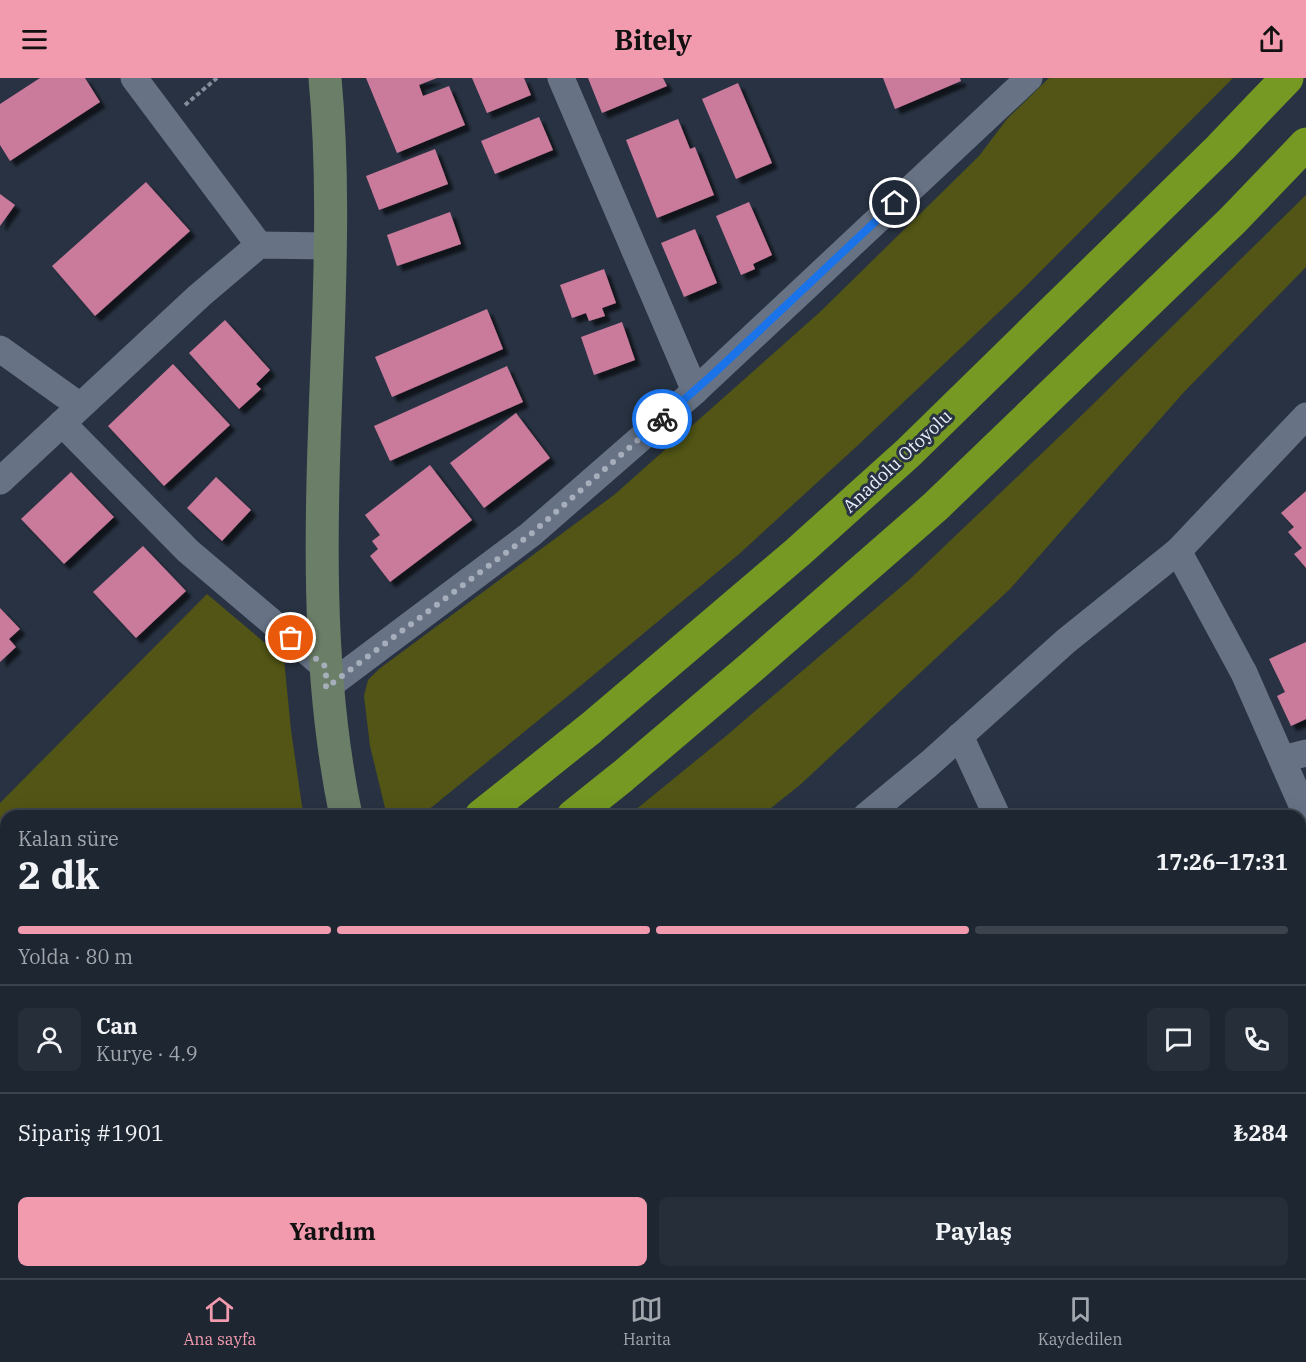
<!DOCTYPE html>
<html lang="tr">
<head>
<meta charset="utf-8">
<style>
	body { margin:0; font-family:"IBM Plex Serif",serif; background:#262e3a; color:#f1f3f6; height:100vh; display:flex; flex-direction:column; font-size:22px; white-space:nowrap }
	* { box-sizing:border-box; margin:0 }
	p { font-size:20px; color:#a1a5ac }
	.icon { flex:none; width:33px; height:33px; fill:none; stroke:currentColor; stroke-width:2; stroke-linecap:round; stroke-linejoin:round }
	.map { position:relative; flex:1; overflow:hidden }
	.side { position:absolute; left:0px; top:732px; width:1306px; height:468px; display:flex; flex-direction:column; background:#1e2632; border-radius:18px 18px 0 0; box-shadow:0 6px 24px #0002,0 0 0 2px #3c434d }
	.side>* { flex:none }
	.pin { position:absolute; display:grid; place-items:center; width:51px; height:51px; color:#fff; margin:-26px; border:3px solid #fff; border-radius:50%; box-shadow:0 2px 6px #0007 }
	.courier { position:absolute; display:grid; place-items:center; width:60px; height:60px; margin:-30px; border:4px solid #1a73e8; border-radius:50%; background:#fff; color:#222; box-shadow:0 2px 8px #0007 }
	.headline em { font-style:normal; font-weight:700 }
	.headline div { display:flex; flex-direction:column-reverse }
	.headline { display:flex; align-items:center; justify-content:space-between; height:102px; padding:0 18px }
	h1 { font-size:39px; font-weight:700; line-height:45px }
	.bar { display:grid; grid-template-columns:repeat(4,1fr); gap:9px 6px; align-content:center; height:72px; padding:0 18px }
	.bar i { height:8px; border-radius:4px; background:#3c434d }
	.bar .on { background:#f29aae }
	.bar p { grid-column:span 4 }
	.line { display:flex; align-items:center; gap:15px; padding:0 18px; border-top:2px solid #3c434d }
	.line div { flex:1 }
	.round { display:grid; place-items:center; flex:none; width:63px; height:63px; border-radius:9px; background:#262e3a }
	.primary-button { display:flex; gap:12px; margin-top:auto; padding:12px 18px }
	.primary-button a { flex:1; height:69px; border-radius:9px; background:#f29aae; color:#111; font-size:24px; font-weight:700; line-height:69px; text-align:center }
	.primary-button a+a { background:#262e3a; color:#f1f3f6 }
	header { display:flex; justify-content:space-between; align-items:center; height:78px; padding:0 18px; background:#f29aae; color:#111; font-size:27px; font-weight:700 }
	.tab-bar { display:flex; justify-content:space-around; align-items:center; height:84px; border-top:2px solid #3c434d; background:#1e2632; font-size:16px; color:#a1a5ac }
	.tab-bar a { display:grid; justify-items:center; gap:3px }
	.tab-bar .on { color:#f29aae }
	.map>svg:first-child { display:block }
</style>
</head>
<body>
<header><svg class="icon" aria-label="menu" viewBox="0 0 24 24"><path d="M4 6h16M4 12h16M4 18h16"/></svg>Bitely<svg class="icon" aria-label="share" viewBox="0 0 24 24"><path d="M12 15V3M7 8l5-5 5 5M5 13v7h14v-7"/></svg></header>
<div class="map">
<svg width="1306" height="1200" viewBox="0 0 1306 1200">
	<defs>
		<filter id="shadow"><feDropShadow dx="5.5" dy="5.5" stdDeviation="1.5" flood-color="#0009"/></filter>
	</defs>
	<rect width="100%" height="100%" fill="#283242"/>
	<g fill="#525515">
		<path d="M1049,0h184l-216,217 -161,152 -118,108 -165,137 -152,124h-34l-17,-70 -6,-50 4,-16 11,-11 235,-174 206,-183 159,-156 28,-37z"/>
		<path d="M1306,117v72l-122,125 -174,197 -209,195 -40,32h-133l98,-80 183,-156 173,-165z"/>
		<path d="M207,516l77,65 7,71 11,76 3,10h-299v298l-6,4v-315z"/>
		<path d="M14,1194h146l-9,6h-146z"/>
	</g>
	<g fill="#ca7a9b" filter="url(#shadow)">
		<path d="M40,0h45l15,24 -90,59 -10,-16v-41z"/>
		<path d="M366,0h71l-18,7 4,11 26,-10 16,39 -68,28z"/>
		<path d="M472,0h52l7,17 -44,18z"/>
		<path d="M588,0h75l4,8 -65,27z"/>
		<path d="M883,0h77l1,3 -66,28z"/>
		<path d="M738,5l34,80 -36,16 -34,-80z"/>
		<path d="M539,39l14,33 -58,24 -14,-33z"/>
		<path d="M678,41l12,30 5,-2 19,48 -57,23 -31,-78z"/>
		<path d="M435,71l13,35 -69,26 -13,-34z"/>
		<path d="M146,104l44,49 -95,85 -43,-50z"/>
		<path d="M0,116l15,11 -15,21z"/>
		<path d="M749,124l23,53 -19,9 2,5 -14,6 -25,-59z"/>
		<path d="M450,134l11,32 -64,22 -10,-31z"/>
		<path d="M695,151l22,54 -33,14 -23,-54z"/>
		<path d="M604,191l12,34 -14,5 3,8 -16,5 -3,-8 -14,5 -12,-33z"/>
		<path d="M487,231l16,40 -111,48 -17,-40z"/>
		<path d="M225,242l45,50 -14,14 5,5 -22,20 -50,-56z"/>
		<path d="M622,244l13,38 -41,15 -13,-38z"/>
		<path d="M173,286l57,61 -66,61 -56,-60z"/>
		<path d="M507,288l16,36 -133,59 -16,-35z"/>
		<path d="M516,335l34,45 -66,50 -34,-45z"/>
		<path d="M430,387l42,55 -82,62 -20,-26 8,-7 -6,-8 8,-6 -15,-20z"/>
		<path d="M71,394l43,45 -50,47 -43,-45z"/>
		<path d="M216,399l35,33 -29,31 -35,-33z"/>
		<path d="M1306,413v77l-12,-14 8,-6 -14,-16 6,-5 -13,-14z"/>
		<path d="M143,468l43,45 -50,47 -43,-46z"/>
		<path d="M0,530l20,21 -11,10 7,8 -16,15z"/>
		<path d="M1306,564v77l-15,7 -14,-30 8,-4 -16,-33z"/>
		<path d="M1300,1096l6,12v24l-6,2z"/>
		<path d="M1306,1139v61h-55l-3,-6h52v-53z"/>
		<path d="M570,1194h95l1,2 -7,4h-100z"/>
		<path d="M754,1194h72l3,6h-72z"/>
		<path d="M848,1194h65l-12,6h-51z"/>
		<path d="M1090,1194h80l3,6h-80z"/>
	</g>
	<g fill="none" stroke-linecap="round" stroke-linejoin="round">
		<path stroke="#858d9a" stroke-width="4" stroke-dasharray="4.5 3" stroke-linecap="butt" d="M185,27l32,-27"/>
		<g stroke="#677385" stroke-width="27">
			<path d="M134,0l125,167"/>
			<path d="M561,0l134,313"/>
			<path d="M0,271l80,57"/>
			<path d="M62,345l126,128 137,116"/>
			<path d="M0,403l199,-185 60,-51 72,1"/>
			<path d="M1178,473l128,-135"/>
			<path d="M326,610l205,-154 164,-143 334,-313"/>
			<path d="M960,658l37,80"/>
			<path d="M1282,681l24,-6"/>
			<path d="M866,738l64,-53 136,-122 112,-90 66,122 62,141"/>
			<path d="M1300,1046l6,-3"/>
			<path d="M715,1194l3,6"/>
			<path d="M956,1194l3,6"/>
			<path d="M1205,1194l3,6"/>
			<path d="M309,1200l8,-6"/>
			<path d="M995,1200l12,-6"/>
		</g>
		<g stroke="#6b7e68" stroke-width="33">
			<path d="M325,0c8,86 6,173 3,259 -6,160 -15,321 18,479"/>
			<path d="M486,1194l3,6"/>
		</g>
		<g stroke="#759923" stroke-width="33">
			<path d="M481,738l110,-88 207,-176 110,-99 312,-305 67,-70"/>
			<path d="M573,738l50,-40 132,-112 181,-158 296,-285 74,-77"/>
			<path d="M0,1091l6,-4"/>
			<path d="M0,1161l6,-4"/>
		</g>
	</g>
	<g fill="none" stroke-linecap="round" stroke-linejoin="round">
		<path stroke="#a7aebb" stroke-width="6" stroke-dasharray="0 10.8" d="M291,560l35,29v21l205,-154 131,-115"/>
		<path stroke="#1a73e8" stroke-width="8" d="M662,341l49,-43 184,-173"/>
	</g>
	<g text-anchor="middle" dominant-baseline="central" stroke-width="6" stroke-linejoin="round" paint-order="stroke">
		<g font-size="18" fill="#ebf1fc" stroke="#283242">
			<text transform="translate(897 383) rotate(-43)">Anadolu Otoyolu</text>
		</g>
	</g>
</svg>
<div class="pin" style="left:291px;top:560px;background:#ea580c"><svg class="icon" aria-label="bag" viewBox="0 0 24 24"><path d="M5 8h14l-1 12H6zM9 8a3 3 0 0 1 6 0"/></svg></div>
<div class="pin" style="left:895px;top:125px;background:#1f2937"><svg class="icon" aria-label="home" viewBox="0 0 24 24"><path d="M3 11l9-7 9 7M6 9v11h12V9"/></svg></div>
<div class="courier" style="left:662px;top:341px"><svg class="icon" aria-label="bike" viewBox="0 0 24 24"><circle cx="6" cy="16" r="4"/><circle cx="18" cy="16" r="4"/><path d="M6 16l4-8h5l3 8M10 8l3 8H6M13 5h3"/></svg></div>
<section class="side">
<div class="headline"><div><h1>2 dk</h1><p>Kalan süre</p></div><em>17:26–17:31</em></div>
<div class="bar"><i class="on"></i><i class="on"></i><i class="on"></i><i></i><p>Yolda · 80 m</p></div>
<div class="line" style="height:108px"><a class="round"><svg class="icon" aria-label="person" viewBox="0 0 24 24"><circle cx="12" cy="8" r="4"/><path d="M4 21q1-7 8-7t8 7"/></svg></a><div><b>Can</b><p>Kurye · 4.9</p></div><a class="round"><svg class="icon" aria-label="chat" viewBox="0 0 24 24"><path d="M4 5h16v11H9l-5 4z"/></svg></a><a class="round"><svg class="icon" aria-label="phone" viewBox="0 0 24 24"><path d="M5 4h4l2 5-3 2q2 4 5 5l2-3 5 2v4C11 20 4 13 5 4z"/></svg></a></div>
<div class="line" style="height:78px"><div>Sipariş #1901</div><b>₺284</b></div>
<div class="primary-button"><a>Yardım</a><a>Paylaş</a></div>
</section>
</div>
<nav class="tab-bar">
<a class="on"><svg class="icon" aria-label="home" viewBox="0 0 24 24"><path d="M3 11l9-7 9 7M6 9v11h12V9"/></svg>Ana sayfa</a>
<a><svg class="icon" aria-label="map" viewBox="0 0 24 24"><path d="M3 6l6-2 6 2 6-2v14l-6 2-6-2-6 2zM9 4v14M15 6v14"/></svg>Harita</a>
<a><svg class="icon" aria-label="saved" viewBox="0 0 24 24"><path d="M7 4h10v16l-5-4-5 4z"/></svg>Kaydedilen</a>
</nav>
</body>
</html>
